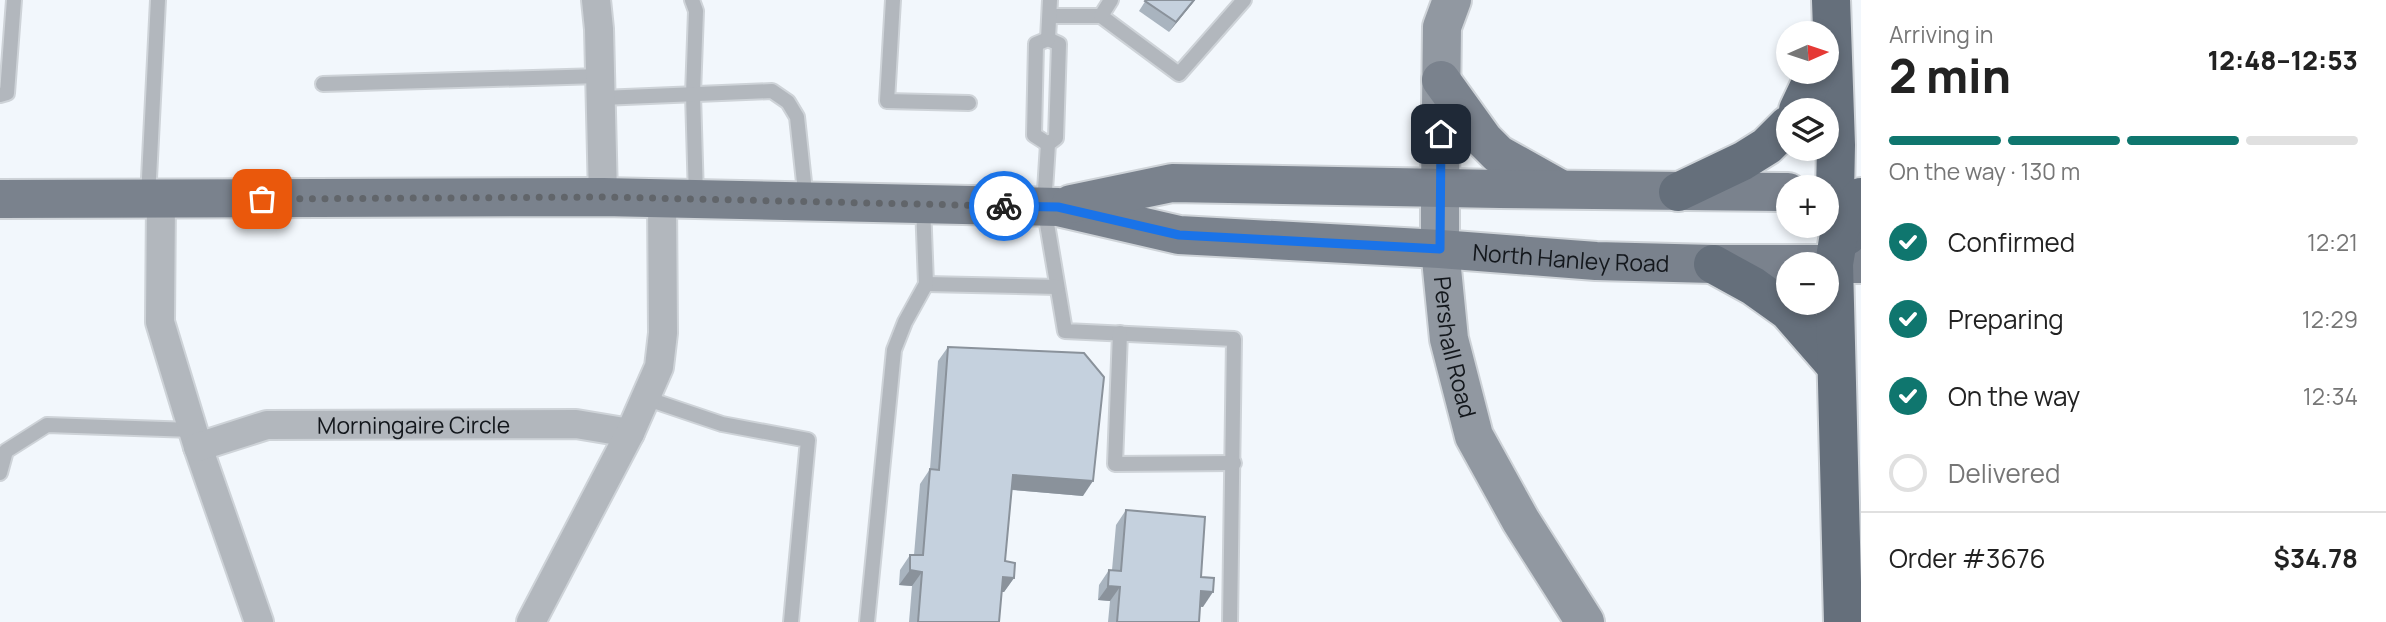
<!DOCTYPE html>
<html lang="en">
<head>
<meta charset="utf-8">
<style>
	body { margin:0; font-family:Manrope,sans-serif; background:#f2f2f2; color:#222; height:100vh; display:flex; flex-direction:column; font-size:26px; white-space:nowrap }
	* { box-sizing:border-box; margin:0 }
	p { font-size:23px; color:#767676 }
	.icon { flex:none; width:38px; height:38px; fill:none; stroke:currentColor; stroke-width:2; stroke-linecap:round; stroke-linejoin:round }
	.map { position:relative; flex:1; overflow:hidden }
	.details { display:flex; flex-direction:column; background:#fff; width:525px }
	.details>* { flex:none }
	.needle { width:46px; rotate:87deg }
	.fabs { position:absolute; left:1776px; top:21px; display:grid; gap:14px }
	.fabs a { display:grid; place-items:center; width:63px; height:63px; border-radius:50%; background:#fff; box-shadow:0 4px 10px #0003; font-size:35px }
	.pin { position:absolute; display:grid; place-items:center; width:60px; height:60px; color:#fff; margin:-30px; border-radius:14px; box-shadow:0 4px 10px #0006 }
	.courier { position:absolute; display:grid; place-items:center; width:70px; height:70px; margin:-35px; border:5px solid #1a73e8; border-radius:50%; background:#fff; color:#222; box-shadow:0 2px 9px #0007 }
	.overview em { font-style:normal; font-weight:800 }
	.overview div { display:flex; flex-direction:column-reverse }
	.overview { display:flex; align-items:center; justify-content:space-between; height:119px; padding:0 28px }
	h1 { font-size:46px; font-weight:800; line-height:52px }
	.bar { display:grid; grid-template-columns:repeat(4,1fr); gap:10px 7px; align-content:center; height:84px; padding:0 28px }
	.bar i { height:9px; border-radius:5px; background:#e0e0e0 }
	.bar .selected { background:#0f766e }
	.bar p { grid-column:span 4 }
	.line { display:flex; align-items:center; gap:18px; padding:0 28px; border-top:2px solid #e0e0e0 }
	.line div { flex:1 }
	ol { padding:0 28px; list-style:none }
	li { display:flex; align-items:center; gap:21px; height:77px }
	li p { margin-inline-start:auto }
	li .icon { padding:7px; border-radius:50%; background:#0f766e; color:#fff; stroke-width:4 }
	li:last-child { color:#767676 }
	li i { width:38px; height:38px; border:4px solid #e0e0e0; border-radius:50% }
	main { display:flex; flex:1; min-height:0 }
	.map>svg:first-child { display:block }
</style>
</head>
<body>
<main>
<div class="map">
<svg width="1861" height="622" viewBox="0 0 1861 622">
	<rect width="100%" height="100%" fill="#f2f7fc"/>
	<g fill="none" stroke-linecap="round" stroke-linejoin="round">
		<defs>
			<g id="lane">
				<path d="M692,0l4,11 -3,83 3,103"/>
				<path d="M893,0l-6,101 82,2"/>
				<path d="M1050,16h51l78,58 65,-74"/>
				<path d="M1101,16l10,-16"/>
				<path d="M1048,39l11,5 -3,94 -8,6 -4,62 21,125 169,8 -4,283"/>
				<path d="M1048,39l-12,5 -2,91 14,9"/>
				<path d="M1048,39l2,-39"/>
				<path d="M323,84l277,-8"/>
				<path d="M0,95l7,-2 7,-93"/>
				<path d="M601,98l171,-7 16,11 9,15 9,84"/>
				<path d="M148,198l10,-198"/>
				<path d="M926,284l131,3"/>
				<path d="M1120,333l-5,131 119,-1"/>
				<path d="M645,398l77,26 86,16 -17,182"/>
				<path d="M0,473l6,-22 41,-26 146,5"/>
				<path d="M867,622l27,-272 11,-28 21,-38 -3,-79"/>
			</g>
			<g id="street">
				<path d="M596,0l3,29 4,168"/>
				<path d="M161,200l-1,122 38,125 61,175"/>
				<path id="s1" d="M198,447l69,-22 309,-1 54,9"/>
				<path d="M531,622l99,-189 29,-66 4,-34 -1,-134"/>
			</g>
			<g id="secondary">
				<path id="s2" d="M1452,0l-10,27 -2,161v61l9,90 25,97 47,85 64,101"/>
			</g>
			<g id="primary">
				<path d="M1441,80l43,60 14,14 59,33"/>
				<path id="s3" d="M0,199l603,-2 455,10 121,28 261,14 156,12 117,3h148"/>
				<path d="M1071,204l101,-21 328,6 288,3"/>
			</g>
			<g id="highway">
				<path d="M1831,0l5,145 -1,48 5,35 7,8"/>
				<path d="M1798,110l18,-38"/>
				<path d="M1678,192l65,-31 24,-15 21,-21"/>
				<path d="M1713,264l40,22 35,25 47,54"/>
				<path d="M1843,622l-9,-358 6,-36 21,-31"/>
			</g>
		</defs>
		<use href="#lane" stroke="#ced3d8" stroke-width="18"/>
		<use href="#street" stroke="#ced3d8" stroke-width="32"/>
		<use href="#secondary" stroke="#ced3d8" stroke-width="42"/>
		<use href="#primary" stroke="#ced3d8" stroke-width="42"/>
		<use href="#highway" stroke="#ced3d8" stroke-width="42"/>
		<use href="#lane" stroke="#b2b7bd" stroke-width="14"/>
		<use href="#street" stroke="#b2b7bd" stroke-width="28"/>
		<use href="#secondary" stroke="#9198a1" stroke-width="38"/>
		<use href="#primary" stroke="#7a828d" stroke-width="38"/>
		<use href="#highway" stroke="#656f7b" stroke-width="38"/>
	</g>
	<g fill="#a9b4bf">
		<path d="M1146,0h49l-26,32 -30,-21z"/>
		<path d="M948,347l135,149 -71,-6 -7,71 9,17 -10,14h-3l-2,30h-90l3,-36 -13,-1 1,-15 10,-15h4l6,-71 10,-15 8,-108z"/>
		<path d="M1126,510l75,67 2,30 -3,-1 -1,16h-91l2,-21 -12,-1 1,-15 10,-15h3l4,-45z"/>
	</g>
	<g fill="#8a929b">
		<path d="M1194,0h1l-26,32 7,-10z"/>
		<path d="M1013,475l80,6 -10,15 -80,-7z"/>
		<path d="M910,570l12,2 -10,14 -13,-1z"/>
		<path d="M1003,577l11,1 -10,14h-12z"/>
		<path d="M1108,586l12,1 -10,14 -12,-1z"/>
		<path d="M1201,591l12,1 -10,15 -12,-1z"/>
	</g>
	<g fill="#c5d1de" stroke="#8a929b" stroke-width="2">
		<path d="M1146,0h48l-18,22 -31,-21z"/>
		<path d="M948,347l136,6 20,24 -11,104 -80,-6 -8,86 10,2 -1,15 -11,-1 -4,45h-81l4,-50 -12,-2v-15h13l7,-86 9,1z"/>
		<path d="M1126,510l79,7 -4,60 13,1 -1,14 -12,-1 -2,31h-82l3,-35 -12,-1 1,-16 12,1z"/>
	</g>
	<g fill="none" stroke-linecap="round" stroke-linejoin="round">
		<path stroke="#61656a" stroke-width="7" stroke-dasharray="0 12.6" d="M262,199l341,-2 401,9"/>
		<path stroke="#1a73e8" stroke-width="9" d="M1004,206l54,1 121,28 261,14 1,-115"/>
	</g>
	<g text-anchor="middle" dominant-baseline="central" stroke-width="5" stroke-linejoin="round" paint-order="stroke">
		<g font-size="23" fill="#13171c" stroke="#f2f7fc">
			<text stroke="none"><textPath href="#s3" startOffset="1575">North Hanley Road</textPath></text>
			<text stroke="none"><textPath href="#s2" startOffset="350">Pershall Road</textPath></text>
			<text stroke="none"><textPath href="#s1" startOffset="219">Morningaire Circle</textPath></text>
		</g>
	</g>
</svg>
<div class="fabs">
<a><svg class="needle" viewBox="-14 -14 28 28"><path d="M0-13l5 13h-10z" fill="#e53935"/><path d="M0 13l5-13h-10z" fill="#767676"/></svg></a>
<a><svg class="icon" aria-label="layers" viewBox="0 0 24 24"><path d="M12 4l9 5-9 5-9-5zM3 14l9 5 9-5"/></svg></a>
<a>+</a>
<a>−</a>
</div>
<div class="pin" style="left:262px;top:199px;background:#ea580c"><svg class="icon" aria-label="bag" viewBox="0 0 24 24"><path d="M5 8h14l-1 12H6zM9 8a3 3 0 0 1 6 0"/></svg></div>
<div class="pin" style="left:1441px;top:134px;background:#1f2937"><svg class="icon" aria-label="home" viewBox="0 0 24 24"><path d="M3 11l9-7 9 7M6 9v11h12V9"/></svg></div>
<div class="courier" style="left:1004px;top:206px"><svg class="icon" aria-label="bike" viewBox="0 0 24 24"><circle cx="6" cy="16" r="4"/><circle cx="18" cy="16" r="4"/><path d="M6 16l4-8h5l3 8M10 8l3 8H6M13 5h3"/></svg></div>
</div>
<section class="details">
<div class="overview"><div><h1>2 min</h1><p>Arriving in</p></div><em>12:48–12:53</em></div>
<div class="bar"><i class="selected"></i><i class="selected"></i><i class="selected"></i><i></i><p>On the way · 130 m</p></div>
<ol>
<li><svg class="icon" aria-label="check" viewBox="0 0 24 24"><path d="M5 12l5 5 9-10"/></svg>Confirmed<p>12:21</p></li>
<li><svg class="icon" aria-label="check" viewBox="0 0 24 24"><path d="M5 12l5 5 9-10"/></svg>Preparing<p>12:29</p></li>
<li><svg class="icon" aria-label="check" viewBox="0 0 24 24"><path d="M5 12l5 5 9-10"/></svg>On the way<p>12:34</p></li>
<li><i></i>Delivered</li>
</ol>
<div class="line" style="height:91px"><div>Order #3676</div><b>$34.78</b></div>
</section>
</main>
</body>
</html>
